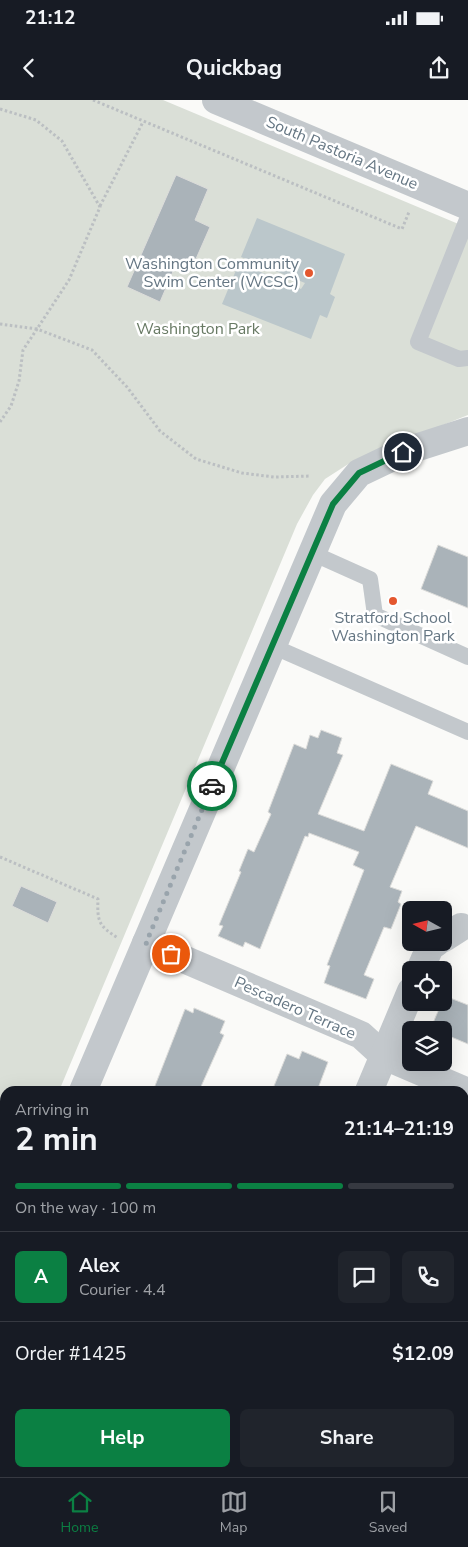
<!DOCTYPE html>
<html lang="en">
<head>
<meta charset="utf-8">
<style>
	body { margin:0; font-family:"Nunito Sans",sans-serif; background:#20242c; color:#f1f3f6; height:100vh; display:flex; flex-direction:column; font-size:19px; white-space:nowrap }
	* { box-sizing:border-box; margin:0 }
	p { font-size:16px; color:#9ea1a6 }
	.icon { flex:none; width:28px; height:28px; fill:none; stroke:currentColor; stroke-width:2; stroke-linecap:round; stroke-linejoin:round }
	.map { position:relative; flex:1; overflow:hidden }
	.side { position:absolute; left:0px; top:986px; width:469px; height:391px; display:flex; flex-direction:column; background:#171b24; border-radius:15px 15px 0 0; box-shadow:0 5px 20px #0002 }
	.side>* { flex:none }
	.needle { width:32px; rotate:278deg }
	.buttons { position:absolute; left:402px; top:801px; display:grid; gap:10px }
	.buttons a { display:grid; place-items:center; width:50px; height:50px; border-radius:8px; background:#171b24; box-shadow:0 5px 20px #0002; font-size:25px }
	.pin { position:absolute; display:grid; place-items:center; width:42px; height:42px; color:#fff; margin:-21px; border:2px solid #fff; border-radius:50%; box-shadow:0 1px 5px #0007 }
	.courier { position:absolute; display:grid; place-items:center; width:50px; height:50px; margin:-25px; border:4px solid #0b8043; border-radius:50%; background:#fff; color:#222; box-shadow:0 1px 6px #0007 }
	.headline em { font-style:normal; font-weight:700 }
	.headline div { display:flex; flex-direction:column-reverse }
	.headline { display:flex; align-items:center; justify-content:space-between; height:85px; padding:0 15px }
	h1 { font-size:32px; font-weight:700; line-height:38px }
	.bar { display:grid; grid-template-columns:repeat(4,1fr); gap:8px 5px; align-content:center; height:60px; padding:0 15px }
	.bar i { height:6px; border-radius:4px; background:#363941 }
	.bar .on { background:#0b8043 }
	.bar p { grid-column:span 4 }
	.line { display:flex; align-items:center; gap:12px; padding:0 15px; border-top:1px solid #363941 }
	.line div { flex:1 }
	.round { display:grid; place-items:center; flex:none; width:52px; height:52px; border-radius:8px; background:#20242c }
	.primary-button { display:flex; gap:10px; margin-top:auto; padding:10px 15px }
	.primary-button a { flex:1; height:58px; border-radius:8px; background:#0b8043; color:#fff; font-size:20px; font-weight:700; line-height:58px; text-align:center }
	.primary-button a+a { background:#20242c; color:#f1f3f6 }
	.status { display:flex; justify-content:space-between; align-items:center; height:35px; padding:0 25px; background:#171b24; direction:ltr }
	.status svg { height:14px; fill:currentColor }
	header { display:flex; justify-content:space-between; align-items:center; height:65px; padding:0 15px; background:#171b24; font-size:22px; font-weight:700 }
	.menu { display:flex; justify-content:space-around; align-items:center; height:70px; border-top:1px solid #363941; background:#171b24; font-size:14px; color:#9ea1a6 }
	.menu a { display:grid; justify-items:center; gap:2px }
	.menu .on { color:#0b8043 }
	.map>svg:first-child { display:block }
</style>
</head>
<body>
<div class="status"><b>21:12</b><svg viewBox="0 0 49 12"><path d="M0 12V9h3v3zM5 12V6h3v6zM10 12V3h3v9zM15 12V0h3v12zM26 1h20v11H26zM47 4h2v5h-2z"/></svg></div>
<header><svg class="icon" aria-label="back" viewBox="0 0 24 24"><path d="M15 5l-7 7 7 7"/></svg>Quickbag<svg class="icon" aria-label="share" viewBox="0 0 24 24"><path d="M12 15V3M7 8l5-5 5 5M5 13v7h14v-7"/></svg></header>
<div class="map">
<svg width="468" height="1377" viewBox="0 0 468 1377">
	<rect width="100%" height="100%" fill="#fafaf8"/>
	<path fill="#dadfd7" d="M0,0h163l305,128v187l-115,46 -28,18 -12,16 -16,29 -238,567h-54v128l-5,12z"/>
	<path fill="#bbc7cb" d="M257,118l88,36 -15,40 5,3 -8,21 -7,-3 -9,24 -89,-35 17,-41 62,26 4,-6 -64,-26z"/>
	<g fill="#aab3b9" stroke="#dcdcda">
		<path d="M176,75l32,14 -13,31 15,7 -18,41 -15,-6 -17,40 -33,-15z"/>
		<path d="M438,445l30,12v51l-47,-19z"/>
		<path d="M321,630l21,8 -5,15 6,2 -25,59 46,17 27,-67 42,17 -5,13 40,17v37l-52,-22 -26,61 12,4 -4,11 3,2 -10,25 -7,-2 -20,48 10,4 -8,20 -42,-16 6,-17 -3,-1 37,-95 -11,-5 6,-13 -50,-19 -1,4 -3,-1 -45,113 -15,-7 -2,5 -25,-11 5,-10 -4,-1 22,-53 -2,-1 9,-22 6,3 17,-38 -3,-2 26,-68 12,5 4,-14 8,3z"/>
		<path d="M21,786l36,16 -9,21 -36,-17z"/>
		<path d="M445,896l23,9v39l-24,-10v-4h-14l12,-28h2z"/>
		<path d="M194,908l31,13 -5,12 4,2 -25,56h-46l32,-82 8,4z"/>
		<path d="M302,951l26,11 -11,29h-45l15,-37 12,5z"/>
	</g>
	<g fill="none" stroke-linecap="round" stroke-linejoin="round">
		<g stroke="#bbbfc2" stroke-width="3" stroke-dasharray="2.5 2.5" stroke-linecap="butt">
			<path d="M93,0l309,129 7,-17"/>
			<path d="M0,9l36,11 26,21 38,66 -31,73 -32,49 -37,-5"/>
			<path d="M100,106l43,-84"/>
			<path d="M0,322l11,-16 8,-25 4,-31 14,-21 55,21 35,37 33,44 36,28 46,14 32,4 37,-1"/>
			<path d="M0,757l98,42c-1,23 1,27 20,39"/>
			<path d="M0,1064h5"/>
		</g>
		<g stroke="#c3c8cc" stroke-width="16">
			<path d="M468,117l-50,125 41,17 9,-1"/>
			<path d="M312,453l58,26 5,36 93,42"/>
			<path d="M272,546l196,86"/>
		</g>
		<g stroke="#c3c8cc" stroke-width="28">
			<path d="M444,838l17,-11"/>
			<path d="M146,843l215,92 23,21 84,36"/>
			<path d="M420,870l10,-23 7,-5"/>
			<path d="M83,991l250,-587 26,-31 44,-21 65,-21"/>
			<path d="M369,991l42,-100"/>
			<path d="M0,1187l5,-11"/>
			<path d="M464,1204l4,1"/>
			<path d="M362,1372l11,5"/>
		</g>
		<path stroke="#c3c8cc" stroke-width="28" d="M216,0l252,106"/>
	</g>
	<g fill="none" stroke-linecap="round" stroke-linejoin="round">
		<path stroke="#99a4ac" stroke-width="5" stroke-dasharray="0 9" d="M171,854l-25,-11 66,-157"/>
		<path stroke="#0b8043" stroke-width="6" d="M212,686l121,-282 26,-31 44,-21"/>
	</g>
	<g fill="#e4572e" stroke="#fff" stroke-width="2">
		<circle cx="309" cy="173" r="5"/>
		<circle cx="393" cy="501" r="5"/>
	</g>
	<g text-anchor="middle" dominant-baseline="central" stroke-width="5" stroke-linejoin="round" paint-order="stroke">
		<g font-size="16" fill="#657683" stroke="#fff">
			<text transform="translate(342 53) rotate(23)">South Pastoria Avenue</text>
			<text transform="translate(295 908) rotate(24)">Pescadero Terrace</text>
		</g>
		<g font-size="16" fill="#657683" stroke="#fff" text-anchor="end">
			<text x="299" y="164">Washington Community<tspan x="299" dy="18">Swim Center (WCSC)</tspan></text>
			<text x="393" y="518" text-anchor="middle">Stratford School<tspan x="393" dy="18">Washington Park</tspan></text>
		</g>
		<g font-size="16" fill="#687a64" stroke="#fff">
			<text x="198" y="229">Washington Park</text>
		</g>
	</g>
</svg>
<div class="buttons">
<a><svg class="needle" viewBox="-14 -14 28 28"><path d="M0-13l5 13h-10z" fill="#e53935"/><path d="M0 13l5-13h-10z" fill="#9ea1a6"/></svg></a>
<a><svg class="icon" aria-label="locate" viewBox="0 0 24 24"><circle cx="12" cy="12" r="6"/><path d="M12 2v4M12 18v4M2 12h4M18 12h4"/></svg></a>
<a><svg class="icon" aria-label="layers" viewBox="0 0 24 24"><path d="M12 4l9 5-9 5-9-5zM3 14l9 5 9-5"/></svg></a>
</div>
<div class="pin" style="left:171px;top:854px;background:#ea580c"><svg class="icon" aria-label="bag" viewBox="0 0 24 24"><path d="M5 8h14l-1 12H6zM9 8a3 3 0 0 1 6 0"/></svg></div>
<div class="pin" style="left:403px;top:352px;background:#1f2937"><svg class="icon" aria-label="home" viewBox="0 0 24 24"><path d="M3 11l9-7 9 7M6 9v11h12V9"/></svg></div>
<div class="courier" style="left:212px;top:686px"><svg class="icon" aria-label="car" viewBox="0 0 24 24"><path d="M5 17H2v-5l4-1 3-4h7l3 4 3 1v5h-3M9 17h6M6 11h13"/><circle cx="7" cy="17" r="2"/><circle cx="17" cy="17" r="2"/></svg></div>
<section class="side">
<div class="headline"><div><h1>2 min</h1><p>Arriving in</p></div><em>21:14–21:19</em></div>
<div class="bar"><i class="on"></i><i class="on"></i><i class="on"></i><i></i><p>On the way · 100 m</p></div>
<div class="line" style="height:90px"><b class="round" style="background:#0b8043;color:#fff">A</b><div><b>Alex</b><p>Courier · 4.4</p></div><a class="round"><svg class="icon" aria-label="chat" viewBox="0 0 24 24"><path d="M4 5h16v11H9l-5 4z"/></svg></a><a class="round"><svg class="icon" aria-label="phone" viewBox="0 0 24 24"><path d="M5 4h4l2 5-3 2q2 4 5 5l2-3 5 2v4C11 20 4 13 5 4z"/></svg></a></div>
<div class="line" style="height:65px"><div>Order #1425</div><b>$12.09</b></div>
<div class="primary-button"><a>Help</a><a>Share</a></div>
</section>
</div>
<nav class="menu">
<a class="on"><svg class="icon" aria-label="home" viewBox="0 0 24 24"><path d="M3 11l9-7 9 7M6 9v11h12V9"/></svg>Home</a>
<a><svg class="icon" aria-label="map" viewBox="0 0 24 24"><path d="M3 6l6-2 6 2 6-2v14l-6 2-6-2-6 2zM9 4v14M15 6v14"/></svg>Map</a>
<a><svg class="icon" aria-label="saved" viewBox="0 0 24 24"><path d="M7 4h10v16l-5-4-5 4z"/></svg>Saved</a>
</nav>
</body>
</html>
